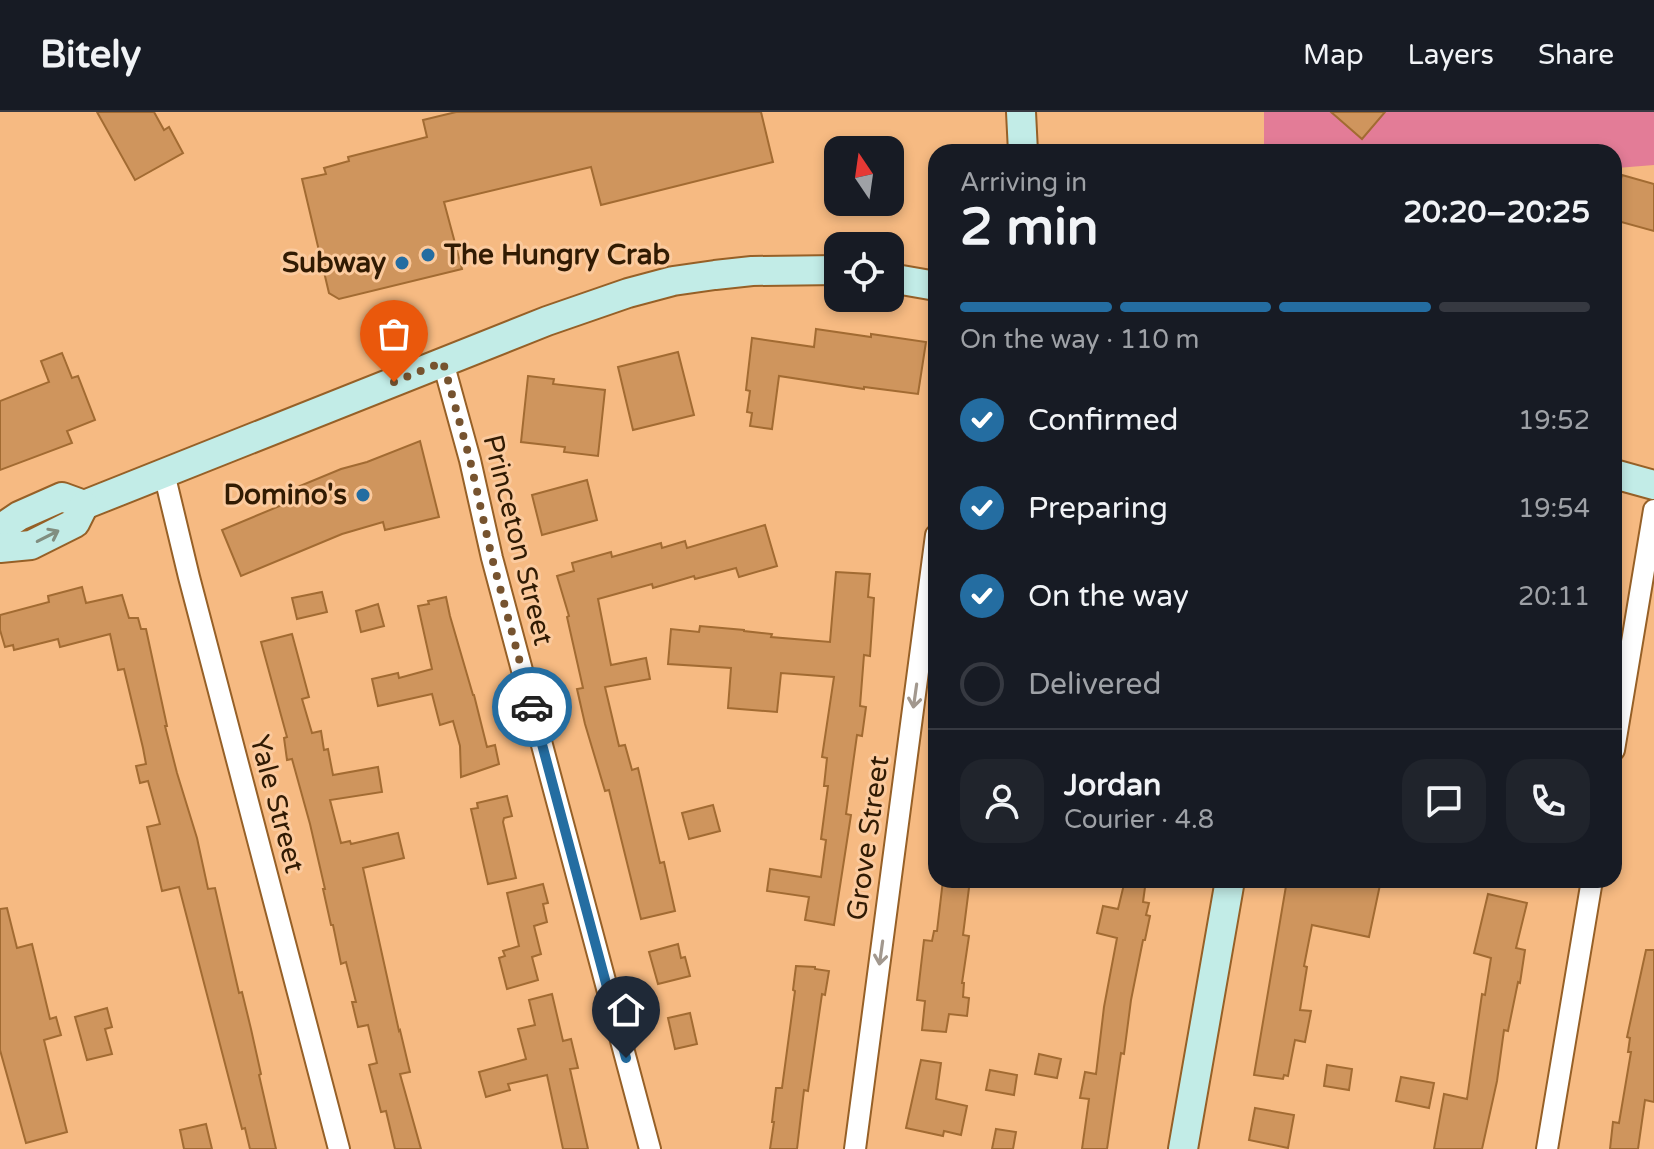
<!DOCTYPE html>
<html lang="en">
<head>
<meta charset="utf-8">
<style>
	body { margin:0; font-family:"Varela Round",sans-serif; background:#20242c; color:#f1f3f6; height:100vh; display:flex; flex-direction:column; font-size:30px; white-space:nowrap }
	* { box-sizing:border-box; margin:0 }
	p { font-size:26px; color:#9ea1a6 }
	.icon { flex:none; width:44px; height:44px; fill:none; stroke:currentColor; stroke-width:2; stroke-linecap:round; stroke-linejoin:round }
	.map { position:relative; flex:1; overflow:hidden }
	.drawer { position:absolute; left:928px; top:32px; width:694px; height:744px; display:flex; flex-direction:column; background:#171b24; border-radius:24px; box-shadow:0 4px 12px #0003 }
	.drawer>* { flex:none }
	.needle { width:52px; rotate:347deg }
	.tools { position:absolute; left:824px; top:24px; display:grid; gap:16px }
	.tools a { display:grid; place-items:center; width:80px; height:80px; border-radius:16px; background:#171b24; box-shadow:0 4px 12px #0003; font-size:40px }
	.pin { position:absolute; display:grid; place-items:center; width:68px; height:68px; color:#fff; margin:-82px -34px; border-radius:50% 50% 50% 0; rotate:-45deg; box-shadow:0 0 8px #0007 }
	.pin .icon { rotate:45deg }
	.courier { position:absolute; display:grid; place-items:center; width:80px; height:80px; margin:-40px; border:6px solid #246da1; border-radius:50%; background:#fff; color:#222; box-shadow:0 2px 10px #0007 }
	.head em { font-style:normal; font-weight:800 }
	.head div { display:flex; flex-direction:column-reverse }
	.head { display:flex; align-items:center; justify-content:space-between; height:136px; padding:0 32px }
	h1 { font-size:52px; font-weight:800; line-height:60px }
	.bar { display:grid; grid-template-columns:repeat(4,1fr); gap:12px 8px; align-content:center; height:96px; padding:0 32px }
	.bar i { height:10px; border-radius:6px; background:#363941 }
	.bar .current { background:#246da1 }
	.bar p { grid-column:span 4 }
	.line { display:flex; align-items:center; gap:20px; padding:0 32px; border-top:2px solid #363941 }
	.line div { flex:1 }
	.round { display:grid; place-items:center; flex:none; width:84px; height:84px; border-radius:24px; background:#20242c }
	ol { padding:0 32px; list-style:none }
	li { display:flex; align-items:center; gap:24px; height:88px }
	li p { margin-inline-start:auto }
	li .icon { padding:8px; border-radius:50%; background:#246da1; color:#fff; stroke-width:4 }
	li:last-child { color:#9ea1a6 }
	li i { width:44px; height:44px; border:4px solid #363941; border-radius:50% }
	header { display:flex; align-items:center; gap:48px; box-sizing:border-box; height:112px; padding:0 40px; background:#171b24; border-bottom:2px solid #363941 }
	header strong { font-size:38px }
	nav { display:flex; gap:44px; margin-inline-start:auto; font-size:28px }
	.map>svg:first-child { display:block }
</style>
</head>
<body>
<header>
<strong>Bitely</strong>
<nav><a>Map</a><a>Layers</a><a>Share</a></nav>
</header>
<div class="map">
<svg width="1654" height="1037" viewBox="0 0 1654 1037">
	<rect width="100%" height="100%" fill="#f6ba82"/>
	<path fill="#e37c97" d="M1264,0h390v53l-37,3 -3,8v-24h-350z"/>
	<g fill="#cf955d" stroke="#a26b32" stroke-width="2">
		<path d="M97,0h57l10,18 5,-3 14,26 -48,27z"/>
		<path d="M456,0h305l12,50 -172,43 -10,-38 -147,35 18,67 -123,30 -10,-6 -27,-114 24,-5 -2,-6 25,-7 -1,-4 79,-20 -4,-17z"/>
		<path d="M1331,0h54l-23,27z"/>
		<path d="M1622,63l32,9v47l-40,-11v-15z"/>
		<path d="M816,217l55,8v-3l55,8 -8,52 -54,-7v2l-85,-13 -7,53 -22,-3 2,-13 -5,-1 3,-21 -4,-1 6,-52 62,9z"/>
		<path d="M678,240l16,63 -61,15 -15,-63z"/>
		<path d="M62,241l10,25 6,-2 17,44 -28,11 5,12 -72,27v-69l49,-19 -8,-21z"/>
		<path d="M528,264l26,3 -1,5 52,6 -7,66 -34,-4 1,-5 -44,-5z"/>
		<path d="M420,329l19,76 -54,13 -2,-8 -41,12 -101,42 -19,-46 60,-25 -4,-10 63,-26 26,-7z"/>
		<path d="M587,368l10,40 -55,15 -10,-40z"/>
		<path d="M765,413l12,41 -38,11 -3,-9 -41,11 -1,-3 -41,12 -1,-4 -54,15 13,66 35,-7 4,21 -45,8 14,59 6,-1 7,25 6,-2 22,95 4,-1 11,49 -34,8 -32,-129 -4,1 -20,-67 -8,-35 6,-1 -16,-71 2,-1 -12,-40 17,-5 -2,-8 39,-11 1,5 49,-14 1,5 23,-7 2,7z"/>
		<path d="M836,460l34,2 -2,23 6,1 -4,58 -6,-1 -4,51 6,1 -4,29 -5,-1 -11,79 5,1 -17,110 -29,-5 4,-23 -42,-6 3,-22 51,8 5,-37 -5,-1 7,-53h-4l3,-28 -5,-1 12,-80 -53,-4 -4,39 -49,-4 3,-40 -63,-4 3,-35 28,3 1,-6 44,4v1l28,3 -1,3 59,5z"/>
		<path d="M82,475l4,16 36,-8 7,23h9l3,11h5l21,97h-2l12,47 20,65 11,51 7,-1 24,105 3,-1 9,37 10,45 -2,1 17,74h-26l-5,-21 -3,1 -63,-242 -17,4 -15,-64 13,-3 -12,-43 -8,2 -4,-17 10,-2 -3,-16 -19,-79 -6,1 -8,-36 -50,13 -2,-8 -44,11 -1,-5 -8,2 -5,-17v-15l49,-13 -1,-6z"/>
		<path d="M322,480l5,20 -30,7 -5,-21z"/>
		<path d="M446,485l4,19 23,79h1l13,52 8,-2 4,19 -38,13 -1,-31 -7,-25 -13,4 -8,-31 -54,12 -6,-27 26,-6 1,5 33,-9 -14,-63 11,-2 -1,-3z"/>
		<path d="M378,492l6,22 -23,6 -5,-21z"/>
		<path d="M292,522l17,63 -7,2 10,34 9,-2 3,19 4,-1 5,26 45,-8 4,25 -52,8 11,43 9,-2 1,3 47,-11 6,25 -41,10 36,163 1,-1 10,42 -10,2 21,75h-26l-9,-38 -5,1 -12,-47 8,-2 -9,-38 -10,2 -6,-25h4l-10,-40 -5,2 -8,-39h-2l-8,-36h2l-15,-65 -18,-65 -5,1 -3,-22 3,-1 -26,-95z"/>
		<path d="M507,684l5,20 -8,2 -1,4 13,56 -28,6 -17,-75 7,-1 -1,-5z"/>
		<path d="M713,693l7,26 -31,8 -7,-26z"/>
		<path d="M943,768h27l-7,55 6,1 -7,47h2l-1,14 6,1 -2,18 -18,-2 -3,18 -24,-2 3,-29 -8,-1 7,-60 8,1 2,-10h3z"/>
		<path d="M1125,768h21l-3,22 6,1 -3,12 4,1 -5,24h-2l-12,60 -7,54 -3,-1 -14,96h-25l7,-50 -9,-1 5,-26 11,2 8,-67 13,-69 -20,-5 6,-27 15,3z"/>
		<path d="M1287,768h94l-12,57 -57,-12 -8,41 3,1 -7,43 11,1 -6,31 -10,-2 -7,36 -4,-1 -1,4 -29,-4z"/>
		<path d="M543,772l5,19 -5,1 4,18 -13,4 7,28 -9,3 6,23 -31,9 -8,-31 6,-2 -2,-5 16,-5 -12,-53z"/>
		<path d="M1488,782l39,9 -11,45 9,2 -5,33 -2,-1 -10,49 -4,-1 -7,51 -15,68h-48l10,-55 23,5 15,-105 3,1 6,-37 -17,-5z"/>
		<path d="M7,796l10,40 15,-4 18,75 6,-2 5,18 -17,5 23,92 -41,11 -26,-93v-141z"/>
		<path d="M678,832l3,14 4,-1 5,19 -32,8 -9,-32z"/>
		<path d="M1646,838h8v152l-9,-2 -7,49h-28l3,-27 6,1 12,-71h-3l2,-14 -3,-1z"/>
		<path d="M796,854l19,1v2l14,2 -4,24 -3,-1 -14,97 -4,-1 -7,59h-27l4,-27h-2l4,-34h6l13,-97 -2,-1z"/>
		<path d="M552,882l11,47 8,-2 7,29 -8,1 18,80h-25l-16,-74 -39,9 2,6 -24,7 -7,-25 47,-13 -8,-30 17,-4 -6,-25z"/>
		<path d="M107,896l5,19 -7,2 7,25 -25,6 -12,-43z"/>
		<path d="M690,901l7,31 -22,5 -7,-31z"/>
		<path d="M1039,942l22,5 -4,19 -22,-4z"/>
		<path d="M921,948l20,3 -5,36 31,7 -6,29 -17,-4 -1,5 -37,-8z"/>
		<path d="M1327,953l25,4 -3,21 -25,-4z"/>
		<path d="M990,958l27,5 -3,20 -28,-5z"/>
		<path d="M1401,965l33,6 -5,25 -33,-7z"/>
		<path d="M1255,996l39,7 -6,33 -39,-8z"/>
		<path d="M206,1012l6,25h-28l-4,-19z"/>
		<path d="M996,1017l20,3 -3,17h-21z"/>
	</g>
	<g fill="none" stroke-linecap="round" stroke-linejoin="round">
		<defs>
			<g id="minor">
				<path d="M443,250l27,98 22,98 158,591"/>
				<path d="M164,361l25,104 150,572"/>
				<path d="M1614,638l40,-240"/>
				<path d="M855,1037l81,-614"/>
				<path d="M1547,1037l45,-269"/>
			</g>
			<g id="secondary">
				<path d="M1021,0l2,40"/>
				<path d="M890,166l46,8"/>
				<path d="M1614,362l40,11"/>
				<path d="M0,417l19,-13 43,-19 22,8 463,-184 81,-28 45,-12 42,-6 37,-4 86,-1"/>
				<path d="M0,436l31,-3 44,-22 9,-18"/>
				<path d="M1183,1037l47,-269"/>
			</g>
		</defs>
		<use href="#minor" stroke="#966027" stroke-width="24"/>
		<use href="#secondary" stroke="#966027" stroke-width="32"/>
		<use href="#minor" stroke="#fff" stroke-width="20"/>
		<use href="#secondary" stroke="#c2ece7" stroke-width="28"/>
	</g>
	<defs><path id="oneway-shaft" d="M-6 0H5M1.5-3L5.5 0L1.5 3" fill="none" stroke-width="1.6" stroke-linecap="round" stroke-linejoin="round" transform="scale(2)"/></defs>
	<use stroke="#818e80" href="#oneway-shaft" transform="translate(48 424) rotate(-27)"/>
	<g stroke="#a2988e">
		<use href="#oneway-shaft" transform="translate(915 584) rotate(98)"/>
		<use href="#oneway-shaft" transform="translate(881 841) rotate(98)"/>
	</g>
	<g fill="none" stroke-linecap="round" stroke-linejoin="round">
		<path stroke="#76532f" stroke-width="8" stroke-dasharray="0 14.4" d="M394,270l49,-20 27,98 22,98 40,149"/>
		<path stroke="#246da1" stroke-width="10" d="M532,595l94,351"/>
	</g>
	<g fill="#246da1" stroke="#fbca9e" stroke-width="3">
		<circle cx="428" cy="143" r="8"/>
		<circle cx="402" cy="151" r="8"/>
		<circle cx="363" cy="383" r="8"/>
	</g>
	<g text-anchor="middle" dominant-baseline="central" stroke-width="6" stroke-linejoin="round" paint-order="stroke">
		<g font-size="28" font-weight="bold" fill="#311b03" stroke="#fbca9e" text-anchor="end">
			<text x="444" y="143" text-anchor="start">The Hungry Crab</text>
			<text x="386" y="151">Subway</text>
			<text x="347" y="383">Domino's</text>
		</g>
		<g font-size="28" fill="#311b03" stroke="#fbca9e">
			<text transform="translate(518 428) rotate(76)">Princeton Street</text>
			<text transform="translate(277 692) rotate(75)">Yale Street</text>
			<text transform="translate(868 726) rotate(-82)">Grove Street</text>
		</g>
	</g>
</svg>
<div class="tools">
<a><svg class="needle" viewBox="-14 -14 28 28"><path d="M0-13l5 13h-10z" fill="#e53935"/><path d="M0 13l5-13h-10z" fill="#9ea1a6"/></svg></a>
<a><svg class="icon" aria-label="locate" viewBox="0 0 24 24"><circle cx="12" cy="12" r="6"/><path d="M12 2v4M12 18v4M2 12h4M18 12h4"/></svg></a>
</div>
<div class="pin" style="left:394px;top:270px;background:#ea580c"><svg class="icon" aria-label="bag" viewBox="0 0 24 24"><path d="M5 8h14l-1 12H6zM9 8a3 3 0 0 1 6 0"/></svg></div>
<div class="pin" style="left:626px;top:946px;background:#1f2937"><svg class="icon" aria-label="home" viewBox="0 0 24 24"><path d="M3 11l9-7 9 7M6 9v11h12V9"/></svg></div>
<div class="courier" style="left:532px;top:595px"><svg class="icon" aria-label="car" viewBox="0 0 24 24"><path d="M5 17H2v-5l4-1 3-4h7l3 4 3 1v5h-3M9 17h6M6 11h13"/><circle cx="7" cy="17" r="2"/><circle cx="17" cy="17" r="2"/></svg></div>
<section class="drawer">
<div class="head"><div><h1>2 min</h1><p>Arriving in</p></div><em>20:20–20:25</em></div>
<div class="bar"><i class="current"></i><i class="current"></i><i class="current"></i><i></i><p>On the way · 110 m</p></div>
<ol>
<li><svg class="icon" aria-label="check" viewBox="0 0 24 24"><path d="M5 12l5 5 9-10"/></svg>Confirmed<p>19:52</p></li>
<li><svg class="icon" aria-label="check" viewBox="0 0 24 24"><path d="M5 12l5 5 9-10"/></svg>Preparing<p>19:54</p></li>
<li><svg class="icon" aria-label="check" viewBox="0 0 24 24"><path d="M5 12l5 5 9-10"/></svg>On the way<p>20:11</p></li>
<li><i></i>Delivered</li>
</ol>
<div class="line" style="height:144px"><a class="round"><svg class="icon" aria-label="person" viewBox="0 0 24 24"><circle cx="12" cy="8" r="4"/><path d="M4 21q1-7 8-7t8 7"/></svg></a><div><b>Jordan</b><p>Courier · 4.8</p></div><a class="round"><svg class="icon" aria-label="chat" viewBox="0 0 24 24"><path d="M4 5h16v11H9l-5 4z"/></svg></a><a class="round"><svg class="icon" aria-label="phone" viewBox="0 0 24 24"><path d="M5 4h4l2 5-3 2q2 4 5 5l2-3 5 2v4C11 20 4 13 5 4z"/></svg></a></div>
</section>
</div>
</body>
</html>
